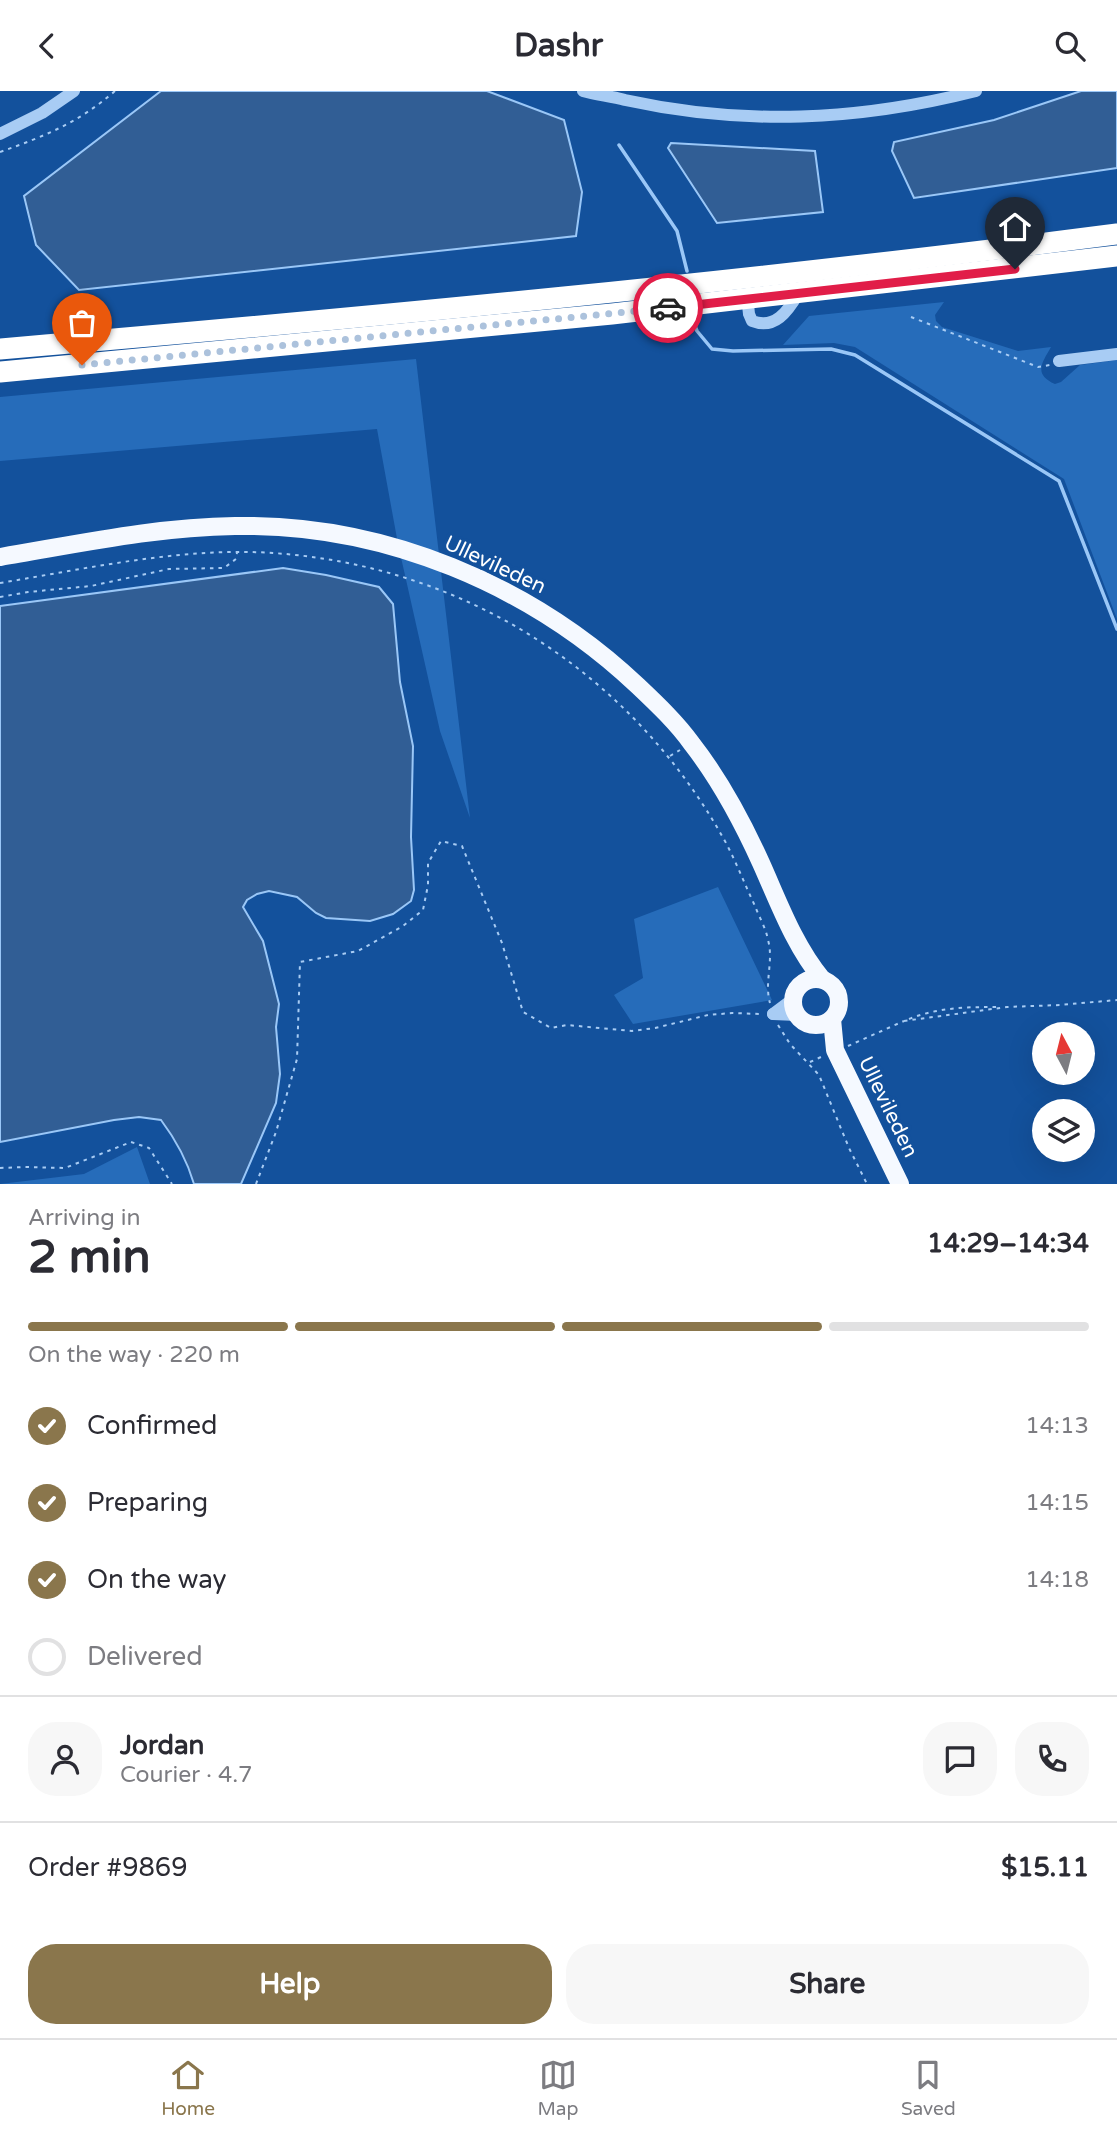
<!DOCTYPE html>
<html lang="en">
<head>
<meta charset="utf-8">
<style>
	body { margin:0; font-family:"Varela Round",sans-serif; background:#f7f7f7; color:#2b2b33; height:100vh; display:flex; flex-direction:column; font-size:26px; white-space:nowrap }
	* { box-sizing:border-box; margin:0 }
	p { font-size:23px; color:#7c7c81 }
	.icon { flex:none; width:38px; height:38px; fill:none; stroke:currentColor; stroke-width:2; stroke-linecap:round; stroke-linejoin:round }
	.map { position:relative; height:1093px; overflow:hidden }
	.details { display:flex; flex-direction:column; background:#fff; flex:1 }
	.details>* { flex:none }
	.needle { width:46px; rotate:353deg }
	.buttons { position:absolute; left:1032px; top:931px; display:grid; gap:14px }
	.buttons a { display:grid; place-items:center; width:63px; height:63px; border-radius:50%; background:#fff; box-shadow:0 7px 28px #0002; font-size:35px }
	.pin { position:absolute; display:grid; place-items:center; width:60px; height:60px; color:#fff; margin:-72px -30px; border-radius:50% 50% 50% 0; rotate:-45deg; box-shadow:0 0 7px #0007 }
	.pin .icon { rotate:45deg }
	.courier { position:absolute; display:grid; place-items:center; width:70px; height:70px; margin:-35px; border:5px solid #e11d48; border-radius:50%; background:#fff; color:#222; box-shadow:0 2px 9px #0007 }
	.overview em { font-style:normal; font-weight:700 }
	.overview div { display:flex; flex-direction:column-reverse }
	.overview { display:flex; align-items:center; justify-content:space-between; height:119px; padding:0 28px }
	h1 { font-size:46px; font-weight:700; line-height:52px }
	.bar { display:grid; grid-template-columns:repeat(4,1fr); gap:10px 7px; align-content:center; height:84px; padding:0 28px }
	.bar i { height:9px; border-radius:5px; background:#e1e1e2 }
	.bar .selected { background:#8a764c }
	.bar p { grid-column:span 4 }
	.line { display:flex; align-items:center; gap:18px; padding:0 28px; border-top:2px solid #e1e1e2 }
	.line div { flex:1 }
	.round { display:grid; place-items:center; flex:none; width:74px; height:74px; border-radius:28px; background:#f7f7f7 }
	ol { padding:0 28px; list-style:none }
	li { display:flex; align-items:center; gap:21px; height:77px }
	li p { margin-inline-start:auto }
	li .icon { padding:7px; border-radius:50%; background:#8a764c; color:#fff; stroke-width:4 }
	li:last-child { color:#7c7c81 }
	li i { width:38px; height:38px; border:4px solid #e1e1e2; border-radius:50% }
	.primary-button { display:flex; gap:14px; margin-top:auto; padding:14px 28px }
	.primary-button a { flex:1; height:80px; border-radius:28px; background:#8a764c; color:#fff; font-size:28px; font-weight:700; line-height:80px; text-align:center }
	.primary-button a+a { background:#f7f7f7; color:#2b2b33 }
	header { display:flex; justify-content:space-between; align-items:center; height:91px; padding:0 28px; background:#fff; font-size:32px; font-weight:700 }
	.menu { display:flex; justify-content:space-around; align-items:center; height:98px; border-top:2px solid #e1e1e2; background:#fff; font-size:19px; color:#7c7c81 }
	.menu a { display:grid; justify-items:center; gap:4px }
	.menu .selected { color:#8a764c }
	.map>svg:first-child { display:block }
</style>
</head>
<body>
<header><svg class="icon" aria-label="back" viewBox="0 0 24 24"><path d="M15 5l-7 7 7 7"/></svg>Dashr<svg class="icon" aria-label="search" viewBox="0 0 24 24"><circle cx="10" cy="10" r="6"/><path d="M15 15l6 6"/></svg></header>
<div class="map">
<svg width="1117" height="1093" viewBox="0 0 1117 1093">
	<rect width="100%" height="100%" fill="#13519c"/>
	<g fill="#266cba">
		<path d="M944,211l-9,13 1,6 6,6 76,24 33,-4c-9,16 -18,27 4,37l6,-2 19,-17 37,-5v259l-53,-140 -209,-132 -21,-4 -51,2 26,-29z"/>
		<path d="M416,268l54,459 -30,-87 -42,-187 -21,-115 -377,32v-64z"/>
		<path d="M718,796l54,113 -139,24 -19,-29 29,-17 -9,-59z"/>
		<path d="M137,1056l13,37h-150l84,-10z"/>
	</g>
	<g fill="#315e95" stroke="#9ac7f7" stroke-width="2">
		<path d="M161,0h326l77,29 18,72 -6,44 -497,54 -43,-45 -12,-49z"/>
		<path d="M1081,0h36v77l-203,30 -22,-47 2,-9 100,-22z"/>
		<path d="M671,52l144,8 8,61 -106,11 -49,-75z"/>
		<path d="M283,477l43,7 53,12 14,17 7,78 13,64 -2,91 3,53 -3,11 -18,13 -23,7 -44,-3 -10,-5 -19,-16 -28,-6 -12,3 -10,6 -4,7 20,34 16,63 -3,23 4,47 -4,29 -35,81h-47c-7,-24 -18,-44 -33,-64l-22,-3 -25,3 -114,22v-536z"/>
	</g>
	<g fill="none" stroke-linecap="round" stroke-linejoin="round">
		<g stroke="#9ac7f7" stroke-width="3.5">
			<path d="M619,54l58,86 10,40"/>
			<path d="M692,227l5,13 15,18 21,2 98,-2 24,6 204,126 58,148"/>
		</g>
		<g stroke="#a8ccf4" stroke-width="2" stroke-dasharray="3.5 5" stroke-linecap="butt">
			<path d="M0,61c45,-16 78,-29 115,-61"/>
			<path d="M911,226l127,50 12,-2"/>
			<path d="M0,492c90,-15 182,-36 273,-30 193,13 360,121 453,290 11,21 19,42 29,63 4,11 11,22 13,34 6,21 -4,42 2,63"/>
			<path d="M0,506l28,-5 63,-6 78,-17 55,-1 12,-9 1,-6"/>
			<path d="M670,665l10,-6"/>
			<path d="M909,928c30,-12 59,-12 91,-12"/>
			<path d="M904,930l103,-14 53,-2 57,-5"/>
			<path d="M778,934l12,19 29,31 30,73 18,36"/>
			<path d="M848,955l56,-25"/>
			<path d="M810,971l11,-5"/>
			<path d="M0,1077l24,-1 41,1 66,-26 18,6 23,36"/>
			<path d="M256,1093l20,-52 21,-73 3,-97 58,-11 45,-25 20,-16 5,-25v-22l13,-22 21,5 40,97 21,69 28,16 16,-3 65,6 23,-3 53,-13 24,-2 28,1"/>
		</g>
		<g stroke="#a8ccf4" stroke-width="12">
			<path d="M583,0c13,4 28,5 42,9 119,26 233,21 351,-9"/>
			<path d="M0,43l42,-21 32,-22"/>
			<path d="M747,204l2,19 3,7c23,9 36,-10 46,-27"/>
			<path d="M1059,270l58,-7"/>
			<path d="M773,923l20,-15"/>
			<path d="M773,923l24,1"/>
		</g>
		<g stroke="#f5f9ff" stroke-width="18">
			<path d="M0,466c78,-13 156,-30 235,-31 149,-3 296,59 403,160 19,18 39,37 54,58 28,36 50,77 69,119 18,40 33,82 61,116"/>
			<circle cx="816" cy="911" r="23"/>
			<path d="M832,928l3,31 65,134"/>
		</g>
		<g stroke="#fff" stroke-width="21">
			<path d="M0,258c373,-32 746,-67 1117,-115"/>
			<path d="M0,281l612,-58 505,-58"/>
		</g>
	</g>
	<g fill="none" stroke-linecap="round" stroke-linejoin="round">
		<path stroke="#acc2dc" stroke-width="7" stroke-dasharray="0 12.6" d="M82,274l586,-57"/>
		<path stroke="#e11d48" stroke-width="9" d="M668,217l347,-39"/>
	</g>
	<g text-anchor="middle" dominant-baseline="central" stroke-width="7" stroke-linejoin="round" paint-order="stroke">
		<g font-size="21" fill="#fff" stroke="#13519c">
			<text transform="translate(495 474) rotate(25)">Ullevileden</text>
			<text transform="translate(888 1016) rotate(64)">Ullevileden</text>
		</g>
	</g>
</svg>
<div class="buttons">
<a><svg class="needle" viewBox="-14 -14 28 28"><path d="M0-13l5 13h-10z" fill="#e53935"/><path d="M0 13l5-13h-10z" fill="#7c7c81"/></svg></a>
<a><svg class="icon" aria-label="layers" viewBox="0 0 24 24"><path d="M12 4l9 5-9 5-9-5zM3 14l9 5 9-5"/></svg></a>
</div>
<div class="pin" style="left:82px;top:274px;background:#ea580c"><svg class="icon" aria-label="bag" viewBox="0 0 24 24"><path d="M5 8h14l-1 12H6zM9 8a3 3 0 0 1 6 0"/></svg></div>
<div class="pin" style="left:1015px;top:178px;background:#1f2937"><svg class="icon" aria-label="home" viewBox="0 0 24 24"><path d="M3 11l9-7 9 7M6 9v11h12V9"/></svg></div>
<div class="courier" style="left:668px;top:217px"><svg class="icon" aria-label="car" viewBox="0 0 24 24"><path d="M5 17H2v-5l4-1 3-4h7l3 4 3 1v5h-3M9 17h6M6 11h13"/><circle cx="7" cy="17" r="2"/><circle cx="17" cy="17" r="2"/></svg></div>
</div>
<section class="details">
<div class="overview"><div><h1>2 min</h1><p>Arriving in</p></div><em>14:29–14:34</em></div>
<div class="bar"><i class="selected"></i><i class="selected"></i><i class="selected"></i><i></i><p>On the way · 220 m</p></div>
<ol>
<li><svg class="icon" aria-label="check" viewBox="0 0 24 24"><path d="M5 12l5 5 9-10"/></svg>Confirmed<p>14:13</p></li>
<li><svg class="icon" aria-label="check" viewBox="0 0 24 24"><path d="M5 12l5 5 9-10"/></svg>Preparing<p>14:15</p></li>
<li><svg class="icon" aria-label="check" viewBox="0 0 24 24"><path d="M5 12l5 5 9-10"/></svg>On the way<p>14:18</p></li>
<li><i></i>Delivered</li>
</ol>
<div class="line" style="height:126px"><a class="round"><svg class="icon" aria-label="person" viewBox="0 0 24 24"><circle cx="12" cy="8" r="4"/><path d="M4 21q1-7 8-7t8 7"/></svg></a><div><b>Jordan</b><p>Courier · 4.7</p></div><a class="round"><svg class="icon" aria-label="chat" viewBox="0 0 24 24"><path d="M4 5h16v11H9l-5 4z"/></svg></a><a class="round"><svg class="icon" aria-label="phone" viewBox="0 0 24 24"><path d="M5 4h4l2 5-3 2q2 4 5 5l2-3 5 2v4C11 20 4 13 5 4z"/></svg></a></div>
<div class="line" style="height:91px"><div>Order #9869</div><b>$15.11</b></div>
<div class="primary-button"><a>Help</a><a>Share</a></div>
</section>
<nav class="menu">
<a class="selected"><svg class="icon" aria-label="home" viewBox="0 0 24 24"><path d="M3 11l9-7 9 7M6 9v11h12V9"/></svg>Home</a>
<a><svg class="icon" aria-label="map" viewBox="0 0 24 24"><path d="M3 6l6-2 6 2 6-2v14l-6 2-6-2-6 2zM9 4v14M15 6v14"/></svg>Map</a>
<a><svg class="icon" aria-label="saved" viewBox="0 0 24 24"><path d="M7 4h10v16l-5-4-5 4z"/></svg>Saved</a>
</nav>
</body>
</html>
